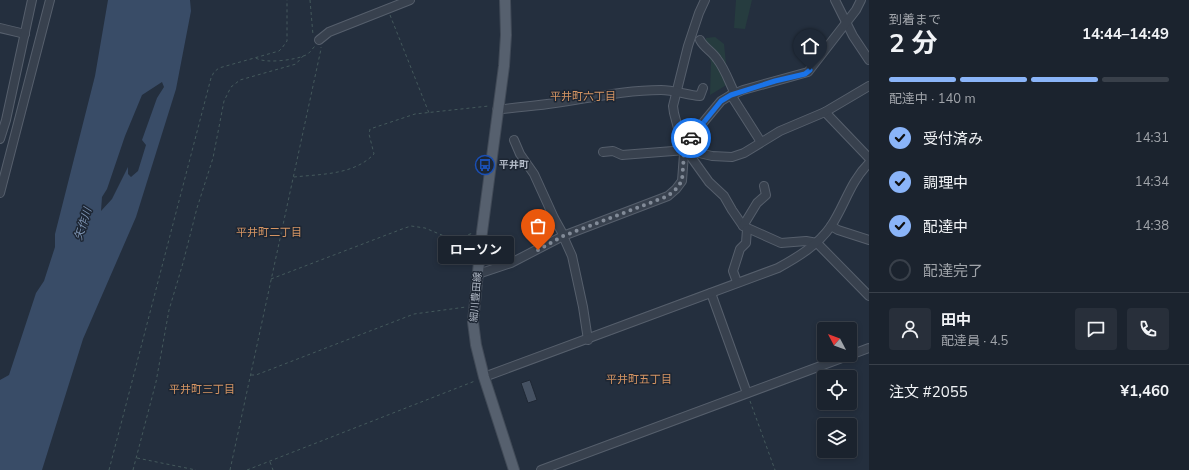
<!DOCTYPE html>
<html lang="ja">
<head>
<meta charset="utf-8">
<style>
	body { margin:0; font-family:"Nunito Sans","Noto Sans JP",sans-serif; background:#282f3a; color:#f1f3f6; height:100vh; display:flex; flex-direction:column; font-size:15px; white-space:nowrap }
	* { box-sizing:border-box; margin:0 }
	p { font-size:13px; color:#a0a4aa }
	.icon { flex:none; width:22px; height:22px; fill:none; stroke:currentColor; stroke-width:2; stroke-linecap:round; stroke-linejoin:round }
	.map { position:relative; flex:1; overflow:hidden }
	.side { display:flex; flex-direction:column; background:#1b232e; width:320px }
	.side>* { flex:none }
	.needle { width:26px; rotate:311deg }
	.buttons { position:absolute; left:817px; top:322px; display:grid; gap:8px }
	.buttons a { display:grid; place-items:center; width:40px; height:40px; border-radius:4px; background:#1b232e; box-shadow:0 2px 6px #0003,0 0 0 1px #39404a; font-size:20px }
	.pin { position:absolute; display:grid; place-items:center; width:34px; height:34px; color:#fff; margin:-41px -17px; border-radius:50% 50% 50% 0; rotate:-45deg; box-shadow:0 0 4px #0007 }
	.pin .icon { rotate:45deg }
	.courier { position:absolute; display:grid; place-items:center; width:40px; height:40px; margin:-20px; border:3px solid #1a73e8; border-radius:50%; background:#fff; color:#222; box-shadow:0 1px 5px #0007 }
	.bubble { position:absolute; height:28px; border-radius:4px; background:#1b232e; box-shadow:0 2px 6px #0003,0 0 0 1px #39404a; font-size:13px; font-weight:700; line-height:28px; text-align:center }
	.headline em { font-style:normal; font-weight:700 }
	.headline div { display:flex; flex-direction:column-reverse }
	.headline { display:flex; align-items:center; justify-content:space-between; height:68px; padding:0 20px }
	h1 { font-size:26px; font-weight:700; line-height:30px }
	.bar { display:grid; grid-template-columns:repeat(4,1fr); gap:6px 4px; align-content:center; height:48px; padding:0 20px }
	.bar i { height:5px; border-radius:3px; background:#39404a }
	.bar .on { background:#8ab4f8 }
	.bar p { grid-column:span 4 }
	.line { display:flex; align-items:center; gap:10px; padding:0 20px; border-top:1px solid #39404a }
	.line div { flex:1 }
	.round { display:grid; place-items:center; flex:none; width:42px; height:42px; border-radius:4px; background:#282f3a }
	ol { padding:0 20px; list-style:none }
	li { display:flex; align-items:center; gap:12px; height:44px }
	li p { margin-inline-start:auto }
	li .icon { padding:4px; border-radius:50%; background:#8ab4f8; color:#111; stroke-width:4 }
	li:last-child { color:#a0a4aa }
	li i { width:22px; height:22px; border:2px solid #39404a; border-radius:50% }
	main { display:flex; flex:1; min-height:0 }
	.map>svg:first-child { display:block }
</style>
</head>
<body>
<main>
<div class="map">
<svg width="869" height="470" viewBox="0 0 869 470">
	<rect width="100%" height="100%" fill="#242f3e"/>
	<g fill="#263c3f">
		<path d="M736,0h16l-7,29 -11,-1z"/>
		<path d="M715,37l9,7 4,40 -18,11 1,-33 -6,-14 1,-10z"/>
	</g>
	<path fill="#394c67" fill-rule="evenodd" d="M108,0h82l1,11 -15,78 -40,128 -53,122 -41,131h-42v-90l9,-5 27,-82 8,-12 11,-34v-13l40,-158zM162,82l2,5 -7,11 -15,42 4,5 -8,26 -7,6 -3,-3v-7l-16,32 -11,12 1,-14 5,-8 18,-53 17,-41z"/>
	<path fill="#455162" stroke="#1f2835" d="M530,380l7,20 -9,3 -7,-20z"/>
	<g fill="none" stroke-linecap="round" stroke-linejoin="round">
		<defs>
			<g id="minor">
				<path d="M705,0l-6,13 -11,33 -15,60 1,7 5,19 7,18 23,32 15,14 8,14 11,16 38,17 25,-2 11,2 52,53"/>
				<path d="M835,0l18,36 16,24"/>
				<path d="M0,28l25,6"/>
				<path d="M319,40l10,-8 81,-32"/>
				<path d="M700,40c4,8 12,11 17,19 8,10 12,23 18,35"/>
				<path d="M731,95l30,47"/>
				<path d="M497,110c19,-3 39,-4 58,-7 35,-5 70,-13 106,-13 13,0 26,5 39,6l3,-8"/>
				<path d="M825,112l44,46"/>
				<path d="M0,139l6,-19 26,-120"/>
				<path d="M514,140l6,14 14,20 20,44 10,18"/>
				<path d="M603,152l10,-1 9,4 64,-5 26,6 20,1 12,-4 36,-22 45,-19 44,-26"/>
				<path d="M0,193l50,-193"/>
				<path d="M743,226l14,-23 9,-8 -2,-9"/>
				<path d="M831,226l7,4 31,10"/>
				<path d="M563,236l9,20 11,51 5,33"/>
				<path d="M478,274l33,-11 52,-27 105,-40 8,-7 6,-8 2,-27 8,-18 29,-35 10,-6 12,-5 65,-18 48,-62 5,-10"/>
				<path d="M737,282l-4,-11 7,-22 6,-6 1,-14"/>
				<path d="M711,293l36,100"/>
				<path d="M484,377l294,-109c20,-11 40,-23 53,-42 14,-21 19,-44 38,-63"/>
				<path d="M541,470l328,-122"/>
			</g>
			<path id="major" d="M505,0l1,35 -2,31 -22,166 -9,90 3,23 8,32 30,93"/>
		</defs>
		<use href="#minor" stroke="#565f6c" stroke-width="10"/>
		<use href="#major" stroke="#414a57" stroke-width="12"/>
		<g stroke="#44595c" stroke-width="1" stroke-dasharray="3 3" stroke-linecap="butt">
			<path d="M310,0l3,35"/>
			<path d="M390,15l39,98"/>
			<path d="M256,58c9,6 40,2 50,-3 4,-2 6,-6 9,-9"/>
			<path d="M294,177c27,-3 60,-2 80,-23l-5,-20 1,-5 45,-15 74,-8"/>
			<path d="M271,279l131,-50 9,-3 14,2 24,10 7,1 17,-6"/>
			<path d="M251,375h5l158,-61 52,-7"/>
			<path d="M750,401l25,69"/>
			<path d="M137,458l59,12"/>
			<path d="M270,462l3,8"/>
			<path d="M109,470l102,-392 3,-6 5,-4 60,-17 3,-3 5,-7v-41"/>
			<path d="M133,470l23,-88 13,-72 14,-47 14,-55 16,-50 11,-57 7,-14 9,-7 56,-16 8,-9"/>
			<path d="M230,470l91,-421v-2"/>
			<path d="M247,470l228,-89"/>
		</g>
		<use href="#minor" stroke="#38414e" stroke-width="8"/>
		<use href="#major" stroke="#56606e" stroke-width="10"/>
	</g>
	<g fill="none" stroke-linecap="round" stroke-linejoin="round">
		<path stroke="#828b98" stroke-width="4" stroke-dasharray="0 7.2" d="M538,250l25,-14 105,-40 8,-7 6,-8 2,-27 7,-16"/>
		<path stroke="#1a73e8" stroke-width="5" d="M691,138l30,-37 10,-6 44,-14 30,-7 5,-4"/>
	</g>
	<defs>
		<symbol id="bus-ring" viewBox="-11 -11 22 22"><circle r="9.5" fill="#1d2633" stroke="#1a4fb4" stroke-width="1.5"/><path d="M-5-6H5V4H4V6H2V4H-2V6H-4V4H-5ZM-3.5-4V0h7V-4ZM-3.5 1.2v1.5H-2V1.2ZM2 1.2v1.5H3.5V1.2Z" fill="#1a4fb4"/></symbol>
	</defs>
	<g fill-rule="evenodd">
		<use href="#bus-ring" x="474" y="154" width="22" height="22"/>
	</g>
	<g text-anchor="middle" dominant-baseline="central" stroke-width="3" stroke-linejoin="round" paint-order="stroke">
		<g font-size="10" font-weight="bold" fill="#b4bcc9" stroke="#1d2633" text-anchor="start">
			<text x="499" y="165">平井町</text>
		</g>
		<g font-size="10" fill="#b4bcc9" stroke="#1d2633">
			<text transform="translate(476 297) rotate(-85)">細川豊田線</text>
		</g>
		<g font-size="11" fill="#d59563" stroke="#1d2633">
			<text x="583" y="96">平井町六丁目</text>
			<text x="269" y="232">平井町二丁目</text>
			<text x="639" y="379">平井町五丁目</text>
			<text x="202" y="389">平井町三丁目</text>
		</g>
		<g font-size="11" font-style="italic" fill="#7c92b1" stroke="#1d2633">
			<text transform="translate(83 224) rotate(-72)">矢作川</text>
		</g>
	</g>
</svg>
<div class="buttons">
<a><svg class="needle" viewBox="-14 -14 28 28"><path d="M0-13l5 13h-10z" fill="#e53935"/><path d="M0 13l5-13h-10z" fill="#a0a4aa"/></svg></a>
<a><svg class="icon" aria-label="locate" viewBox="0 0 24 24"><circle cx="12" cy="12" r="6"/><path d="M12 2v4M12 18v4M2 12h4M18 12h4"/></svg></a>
<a><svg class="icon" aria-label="layers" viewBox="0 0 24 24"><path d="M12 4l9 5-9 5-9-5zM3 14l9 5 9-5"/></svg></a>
</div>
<div class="pin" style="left:538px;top:250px;background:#ea580c"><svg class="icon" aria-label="bag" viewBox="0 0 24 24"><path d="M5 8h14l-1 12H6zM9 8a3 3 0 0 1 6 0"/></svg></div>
<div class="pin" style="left:810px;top:70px;background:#1f2937"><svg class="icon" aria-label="home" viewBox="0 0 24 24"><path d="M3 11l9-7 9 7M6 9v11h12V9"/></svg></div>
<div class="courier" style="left:691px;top:138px"><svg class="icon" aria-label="car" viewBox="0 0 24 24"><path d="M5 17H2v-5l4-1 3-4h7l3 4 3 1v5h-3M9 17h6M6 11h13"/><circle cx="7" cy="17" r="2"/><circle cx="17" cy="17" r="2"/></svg></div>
<div class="bubble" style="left:438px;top:236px;width:76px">ローソン</div>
</div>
<section class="side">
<div class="headline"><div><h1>2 分</h1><p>到着まで</p></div><em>14:44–14:49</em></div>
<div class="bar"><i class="on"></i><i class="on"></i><i class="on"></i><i></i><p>配達中 · 140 m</p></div>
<ol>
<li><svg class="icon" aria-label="check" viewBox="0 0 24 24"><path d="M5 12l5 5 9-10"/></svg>受付済み<p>14:31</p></li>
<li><svg class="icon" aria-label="check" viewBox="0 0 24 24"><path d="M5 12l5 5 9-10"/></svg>調理中<p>14:34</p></li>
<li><svg class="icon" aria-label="check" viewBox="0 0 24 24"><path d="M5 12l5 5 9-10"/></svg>配達中<p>14:38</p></li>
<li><i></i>配達完了</li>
</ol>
<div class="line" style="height:72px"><a class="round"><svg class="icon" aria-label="person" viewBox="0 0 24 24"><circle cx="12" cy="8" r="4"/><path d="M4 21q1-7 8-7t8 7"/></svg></a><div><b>田中</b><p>配達員 · 4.5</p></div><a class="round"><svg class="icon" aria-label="chat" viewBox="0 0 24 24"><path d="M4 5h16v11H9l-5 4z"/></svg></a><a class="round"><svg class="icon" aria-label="phone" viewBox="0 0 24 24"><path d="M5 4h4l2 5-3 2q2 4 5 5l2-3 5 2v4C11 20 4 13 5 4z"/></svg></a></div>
<div class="line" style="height:52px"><div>注文 #2055</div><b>¥1,460</b></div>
</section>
</main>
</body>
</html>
